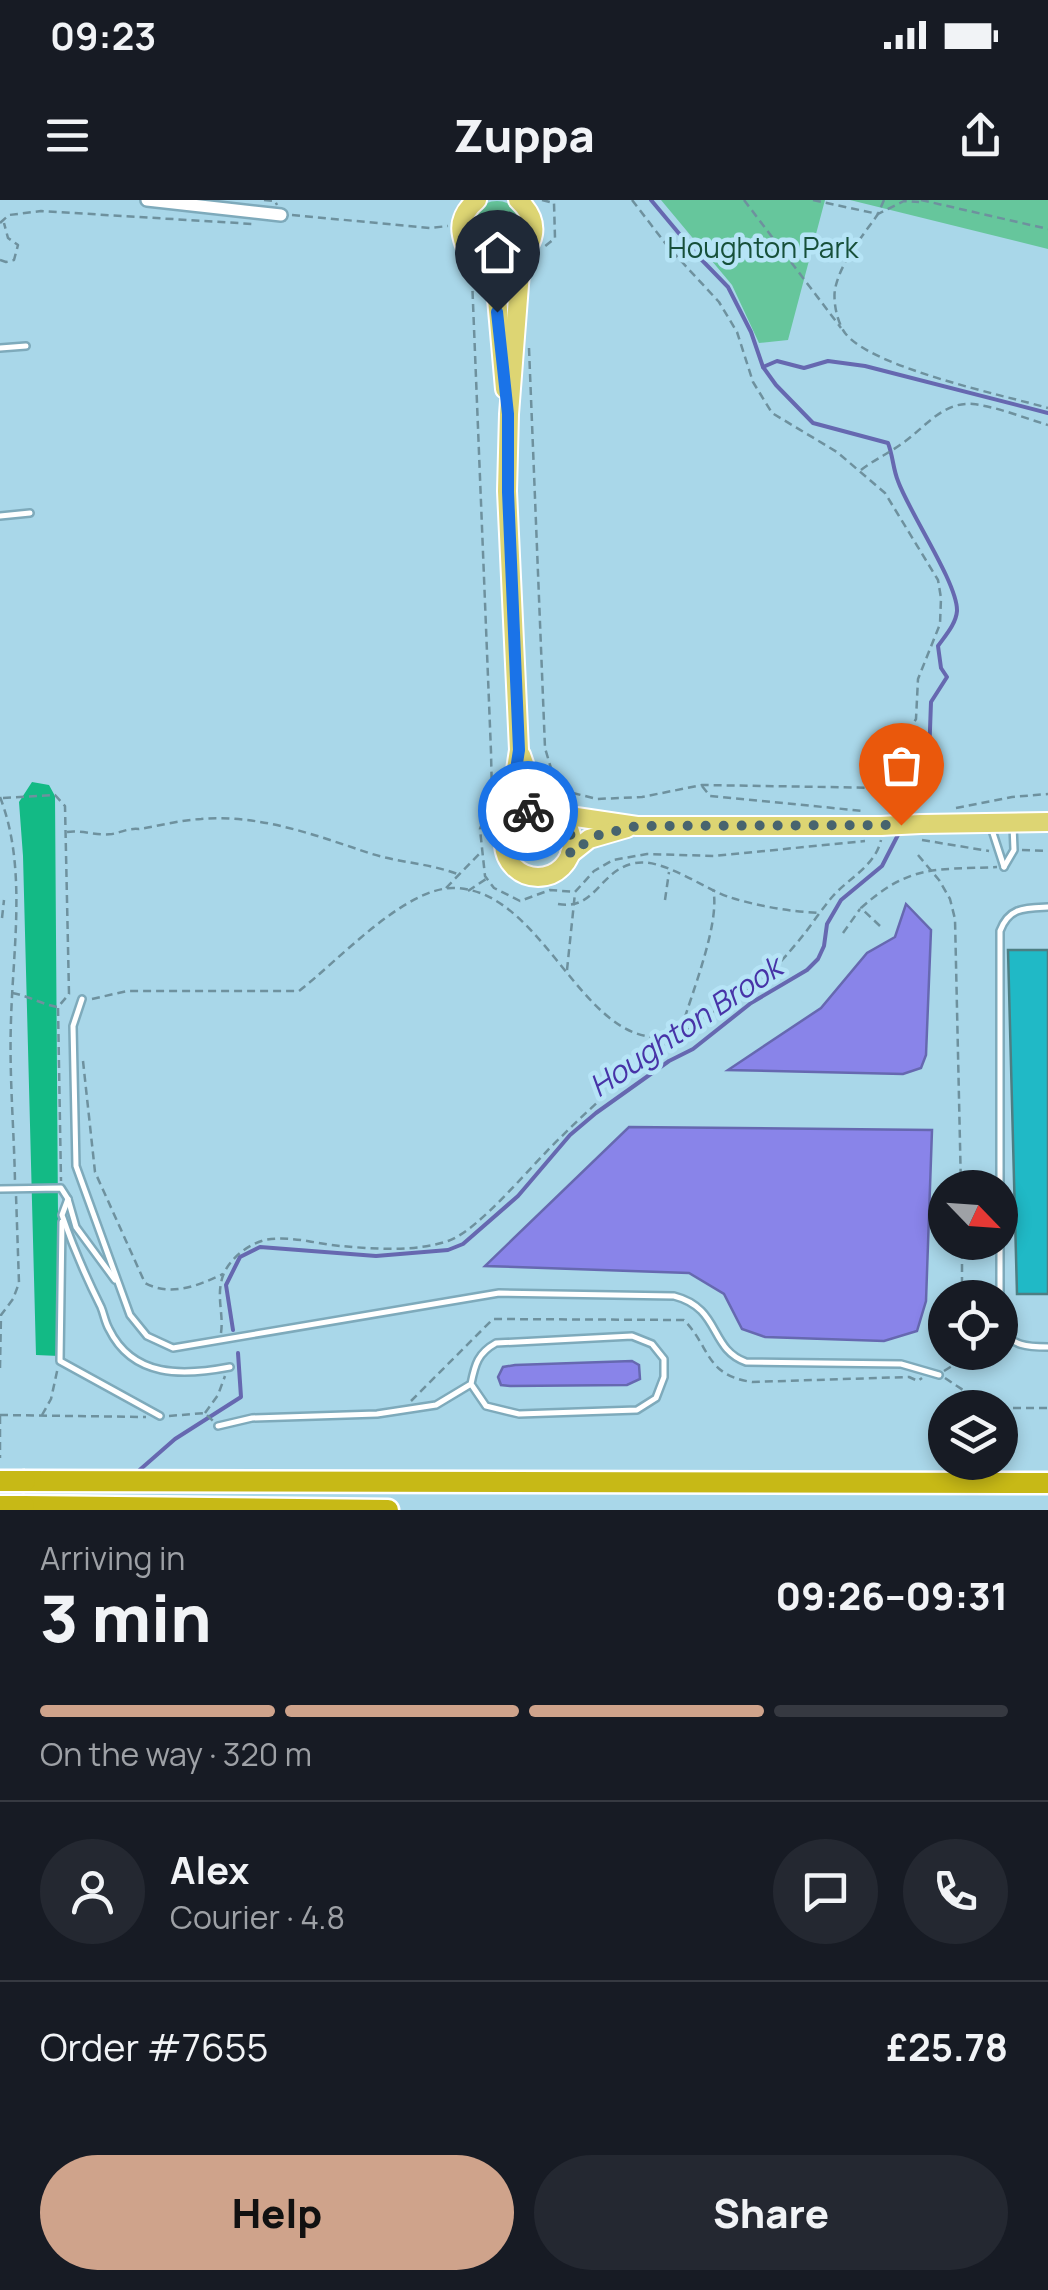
<!DOCTYPE html>
<html lang="en">
<head>
<meta charset="utf-8">
<style>
	body { margin:0; font-family:Manrope,sans-serif; background:#242831; color:#f1f3f6; height:100vh; display:flex; flex-direction:column; font-size:38px; white-space:nowrap }
	* { box-sizing:border-box; margin:0 }
	p { font-size:32px; color:#9ea1a6 }
	.icon { flex:none; width:55px; height:55px; fill:none; stroke:currentColor; stroke-width:2; stroke-linecap:round; stroke-linejoin:round }
	.map { position:relative; height:1310px; overflow:hidden }
	.details { display:flex; flex-direction:column; background:#171b24; flex:1 }
	.details>* { flex:none }
	.needle { width:65px; rotate:115deg }
	.buttons { position:absolute; left:928px; top:970px; display:grid; gap:20px }
	.buttons a { display:grid; place-items:center; width:90px; height:90px; border-radius:50%; background:#171b24; box-shadow:0 5px 15px #0003; font-size:50px }
	.pin { position:absolute; display:grid; place-items:center; width:85px; height:85px; color:#fff; margin:-102px -42px; border-radius:50% 50% 50% 0; rotate:-45deg; box-shadow:0 0 10px #0007 }
	.pin .icon { rotate:45deg }
	.courier { position:absolute; display:grid; place-items:center; width:100px; height:100px; margin:-50px; border:8px solid #1a73e8; border-radius:50%; background:#fff; color:#222; box-shadow:0 2px 12px #0007 }
	.overview em { font-style:normal; font-weight:800 }
	.overview div { display:flex; flex-direction:column-reverse }
	.overview { display:flex; align-items:center; justify-content:space-between; height:170px; padding:0 40px }
	h1 { font-size:65px; font-weight:800; line-height:75px }
	.bar { display:grid; grid-template-columns:repeat(4,1fr); gap:15px 10px; align-content:center; height:120px; padding:0 40px }
	.bar i { height:12px; border-radius:8px; background:#363941 }
	.bar .on { background:#cfa38b }
	.bar p { grid-column:span 4 }
	.line { display:flex; align-items:center; gap:25px; padding:0 40px; border-top:2px solid #363941 }
	.line div { flex:1 }
	.round { display:grid; place-items:center; flex:none; width:105px; height:105px; border-radius:52px; background:#242831 }
	.cta { display:flex; gap:20px; margin-top:auto; padding:20px 40px }
	.cta a { flex:1; height:115px; border-radius:60px; background:#cfa38b; color:#111; font-size:40px; font-weight:800; line-height:115px; text-align:center }
	.cta a+a { background:#242831; color:#f1f3f6 }
	.status { display:flex; justify-content:space-between; align-items:center; height:70px; padding:0 50px; background:#171b24; direction:ltr }
	.status svg { height:28px; fill:currentColor }
	header { display:flex; justify-content:space-between; align-items:center; height:130px; padding:0 40px; background:#171b24; font-size:45px; font-weight:800 }
	.map>svg:first-child { display:block }
</style>
</head>
<body>
<div class="status"><b>09:23</b><svg viewBox="0 0 49 12"><path d="M0 12V9h3v3zM5 12V6h3v6zM10 12V3h3v9zM15 12V0h3v12zM26 1h20v11H26zM47 4h2v5h-2z"/></svg></div>
<header><svg class="icon" aria-label="menu" viewBox="0 0 24 24"><path d="M4 6h16M4 12h16M4 18h16"/></svg>Zuppa<svg class="icon" aria-label="share" viewBox="0 0 24 24"><path d="M12 15V3M7 8l5-5 5 5M5 13v7h14v-7"/></svg></header>
<div class="map">
<svg width="1048" height="1310" viewBox="0 0 1048 1310">
	<rect width="100%" height="100%" fill="#a9d7e9"/>
	<g fill="#66c69c">
		<path d="M661,0h164l-37,140 -29,3 -27,-58z"/>
		<path d="M850,0h198v49z"/>
		<circle cx="497" cy="29" r="28"/>
	</g>
	<path fill="#13ba85" d="M32,582l17,3 6,11 4,560 -23,-1 -13,-499 -4,-54z"/>
	<g fill="#8984e9" stroke="#6668b0" stroke-width="2.5">
		<path d="M906,704l25,26 -5,125 -5,13 -18,6 -175,-4 93,-62 46,-55 28,-16z"/>
		<path d="M629,927l303,3 -6,171 -9,30 -33,10 -119,-4 -23,-8 -18,-35 -35,-21 -204,-7z"/>
		<path d="M632,1161l7,4 1,14 -13,6 -117,1 -9,-1 -3,-8 5,-10 12,-2z"/>
	</g>
	<g fill="none" stroke-linecap="round" stroke-linejoin="round">
		<g stroke="#6668b0" stroke-width="4">
			<path d="M651,0l46,55 31,32 23,45 12,35 13,18 37,38 75,20c5,13 5,26 10,38 11,31 60,103 59,130 -1,13 -12,25 -19,35l3,22 6,9 -16,25 -2,55 -29,18 -3,10 9,31"/>
			<path d="M763,167l14,-6 27,7 24,-7 37,5 183,47"/>
			<path d="M233,1130l-7,-45 14,-28 20,-10 116,9 72,-6 15,-6 55,-48 52,-61 26,-22 73,-52 24,-12 58,-46 56,-33 11,-11 6,-13 3,-22 14,-24 41,-34 19,-37"/>
			<path d="M135,1274l40,-35 66,-42 -3,-44"/>
		</g>
	</g>
	<path fill="#20b9c6" stroke="#4d7e83" stroke-width="2.5" d="M1008,750h40v344h-31z"/>
	<g fill="none" stroke-linecap="round" stroke-linejoin="round">
		<defs>
			<g id="service">
				<path d="M0,148l26,-2"/>
				<path d="M0,316l30,-3"/>
				<path d="M991,627l13,40"/>
				<path d="M1004,667l10,-17 -1,-25"/>
				<path d="M82,799l-9,27 3,140 54,149 17,21 26,12 326,-55 175,3c47,12 35,53 72,66l155,2 38,11"/>
				<path d="M0,989l61,-1 7,11 8,28 39,53"/>
				<path d="M68,999l-6,16c11,32 24,62 39,92 3,7 4,15 8,22 24,49 74,47 121,38"/>
				<path d="M62,1022l-2,139 100,55"/>
				<path d="M1000,1098v-367c9,-24 25,-23 48,-24"/>
				<path d="M1000,1128c12,18 27,19 48,19"/>
				<path d="M218,1226l34,-8 125,-4 59,-9 35,-21c4,-20 7,-31 25,-41l136,-7 20,8 12,15v18l-8,21 -19,12 -118,4 -33,-8 -15,-22"/>
			</g>
			<path id="minor" d="M147,0l134,15"/>
			<g id="primary">
				<path d="M477,0c-11,9 -18,21 -15,35 12,62 108,13 56,-35"/>
				<path d="M479,61l11,12 6,14 9,102"/>
				<path d="M521,555l13,37 17,19"/>
				<circle cx="538" cy="643" r="34"/>
				<path d="M556,614l81,12h244"/>
				<path d="M921,624l127,-2"/>
				<path d="M507,629l12,-79 -12,-259 2,-77 11,-142 7,-24"/>
				<path d="M570,654l19,-15 38,-11"/>
			</g>
			<g id="motorway">
				<path d="M25,1281l1023,2"/>
				<path d="M24,1306l364,4"/>
			</g>
		</defs>
		<use href="#service" stroke="#7eaabb" stroke-width="10"/>
		<use href="#minor" stroke="#7eaabb" stroke-width="16"/>
		<use href="#primary" stroke="#fff" stroke-width="22"/>
		<use href="#motorway" stroke="#fff" stroke-width="25"/>
		<g stroke="#6e919e" stroke-width="2.5" stroke-dasharray="8 5" stroke-linecap="butt">
			<path d="M264,0l11,1 2,4"/>
			<path d="M542,0l12,3 1,35 -12,10"/>
			<path d="M632,0l37,48 50,54 18,30 16,50 19,31 65,39 48,41 53,87 3,18 -1,26 -22,55 -2,40 -28,46 2,44"/>
			<path d="M744,0l97,128"/>
			<path d="M813,0l65,14c-16,23 -37,47 -43,75 -2,13 2,33 10,44 27,35 158,62 203,75"/>
			<path d="M884,0l-6,14 26,-13 15,1"/>
			<path d="M921,0l127,29"/>
			<path d="M292,15l138,13 18,-2"/>
			<path d="M0,23l9,-8 32,-4 212,13"/>
			<path d="M0,60l6,2 8,-2 4,-15 -10,-7 -4,-15"/>
			<path d="M472,78l19,474 1,45 -12,32 5,47 9,12 26,13 30,-11 25,2 19,-21 19,-11 34,-6 67,2 151,-15"/>
			<path d="M529,148l16,400 8,27 20,18 24,6 45,-2 60,-12 185,3"/>
			<path d="M861,270c13,-10 26,-16 39,-25 23,-15 42,-44 73,-41 25,3 51,14 75,21"/>
			<path d="M702,586l8,10 154,15"/>
			<path d="M0,597c27,69 13,151 11,223 -2,54 3,108 4,162"/>
			<path d="M3,598l52,-3 10,11 4,188 -11,13 3,174"/>
			<path d="M956,608l56,-11 36,-3"/>
			<path d="M67,632c15,-2 31,4 45,2 11,-2 16,-6 27,-5 20,-3 41,-9 62,-10 58,-5 114,16 168,34 30,10 61,10 91,22"/>
			<path d="M922,640l67,11"/>
			<path d="M1022,650l26,1"/>
			<path d="M918,655l21,25 11,19 5,20 6,269"/>
			<path d="M446,688l36,-37"/>
			<path d="M468,691l18,-12"/>
			<path d="M665,700l4,-28"/>
			<path d="M558,704c38,7 41,-34 77,-41 29,-5 67,25 94,34 28,9 63,15 92,16"/>
			<path d="M2,718l2,-18"/>
			<path d="M880,726l-19,-18c49,-44 74,-38 136,-41"/>
			<path d="M843,733l17,-24"/>
			<path d="M567,770l8,-77"/>
			<path d="M12,793c17,3 29,11 45,14"/>
			<path d="M92,799l35,-8h172c39,-30 105,-103 154,-103 97,0 133,182 231,144 11,-5 20,-15 31,-21 40,-25 50,-30 81,-67 13,-15 24,-33 37,-48 17,-19 42,-30 48,-56"/>
			<path d="M681,830c10,-35 40,-108 32,-141"/>
			<path d="M83,861l12,111 50,111c26,14 52,3 78,-9"/>
			<path d="M962,1098v-56"/>
			<path d="M221,1133c3,-21 -6,-38 3,-60 7,-15 24,-29 41,-33 25,-5 51,4 76,6 33,3 75,6 107,-5 32,-11 86,-79 113,-104 36,-36 75,-69 115,-101"/>
			<path d="M0,1168l1,-53 12,-16 6,-16 -3,-88"/>
			<path d="M944,1171l8,-5 4,-14"/>
			<path d="M945,1178l45,30"/>
			<path d="M411,1201l82,-82 191,1c27,28 21,55 68,62l157,-5 9,4 4,-3"/>
			<path d="M1000,1208h48"/>
			<path d="M205,1213l13,-18 7,-19"/>
			<path d="M0,1215l146,2"/>
			<path d="M42,1215l9,-16 7,-32"/>
			<path d="M0,1216v42"/>
			<path d="M169,1216l36,-3 8,8"/>
		</g>
		<use href="#service" stroke="#fff" stroke-width="5"/>
		<use href="#minor" stroke="#fff" stroke-width="11"/>
		<use href="#primary" stroke="#ddd573" stroke-width="18"/>
		<use href="#motorway" stroke="#c7b916" stroke-width="20"/>
		<defs>
			<path id="primary-bridge" d="M881,626l40,-2"/>
			<g id="motorway-bridge">
				<path d="M0,1281h25"/>
				<path d="M0,1306h24"/>
			</g>
		</defs>
		<use href="#primary-bridge" stroke="#fff" stroke-width="22" stroke-linecap="butt"/>
		<use href="#motorway-bridge" stroke="#fff" stroke-width="25" stroke-linecap="butt"/>
		<use href="#primary-bridge" stroke="#ddd573" stroke-width="18"/>
		<use href="#motorway-bridge" stroke="#c7b916" stroke-width="20"/>
	</g>
	<g fill="none" stroke-linecap="round" stroke-linejoin="round">
		<path stroke="#48646e" stroke-width="10" stroke-dasharray="0 18" d="M528,611c28,-6 49,15 42,43l25,-18 42,-10 264,-1"/>
		<path stroke="#1a73e8" stroke-width="12" d="M497,112l11,102v78l11,258 -12,79 11,-13 10,-5"/>
	</g>
	<g text-anchor="middle" dominant-baseline="central" stroke-width="9" stroke-linejoin="round" paint-order="stroke">
		<g font-size="28" fill="#17503a" stroke="#b6e4f6">
			<text x="763" y="47">Houghton Park</text>
		</g>
		<g font-size="30" font-style="italic" fill="#4733a7" stroke="#b6e4f6">
			<text transform="translate(685 826) rotate(-34)">Houghton Brook</text>
		</g>
	</g>
</svg>
<div class="buttons">
<a><svg class="needle" viewBox="-14 -14 28 28"><path d="M0-13l5 13h-10z" fill="#e53935"/><path d="M0 13l5-13h-10z" fill="#9ea1a6"/></svg></a>
<a><svg class="icon" aria-label="locate" viewBox="0 0 24 24"><circle cx="12" cy="12" r="6"/><path d="M12 2v4M12 18v4M2 12h4M18 12h4"/></svg></a>
<a><svg class="icon" aria-label="layers" viewBox="0 0 24 24"><path d="M12 4l9 5-9 5-9-5zM3 14l9 5 9-5"/></svg></a>
</div>
<div class="pin" style="left:901px;top:625px;background:#ea580c"><svg class="icon" aria-label="bag" viewBox="0 0 24 24"><path d="M5 8h14l-1 12H6zM9 8a3 3 0 0 1 6 0"/></svg></div>
<div class="pin" style="left:497px;top:112px;background:#1f2937"><svg class="icon" aria-label="home" viewBox="0 0 24 24"><path d="M3 11l9-7 9 7M6 9v11h12V9"/></svg></div>
<div class="courier" style="left:528px;top:611px"><svg class="icon" aria-label="bike" viewBox="0 0 24 24"><circle cx="6" cy="16" r="4"/><circle cx="18" cy="16" r="4"/><path d="M6 16l4-8h5l3 8M10 8l3 8H6M13 5h3"/></svg></div>
</div>
<section class="details">
<div class="overview"><div><h1>3 min</h1><p>Arriving in</p></div><em>09:26–09:31</em></div>
<div class="bar"><i class="on"></i><i class="on"></i><i class="on"></i><i></i><p>On the way · 320 m</p></div>
<div class="line" style="height:180px"><a class="round"><svg class="icon" aria-label="person" viewBox="0 0 24 24"><circle cx="12" cy="8" r="4"/><path d="M4 21q1-7 8-7t8 7"/></svg></a><div><b>Alex</b><p>Courier · 4.8</p></div><a class="round"><svg class="icon" aria-label="chat" viewBox="0 0 24 24"><path d="M4 5h16v11H9l-5 4z"/></svg></a><a class="round"><svg class="icon" aria-label="phone" viewBox="0 0 24 24"><path d="M5 4h4l2 5-3 2q2 4 5 5l2-3 5 2v4C11 20 4 13 5 4z"/></svg></a></div>
<div class="line" style="height:130px"><div>Order #7655</div><b>£25.78</b></div>
<div class="cta"><a>Help</a><a>Share</a></div>
</section>
</body>
</html>
